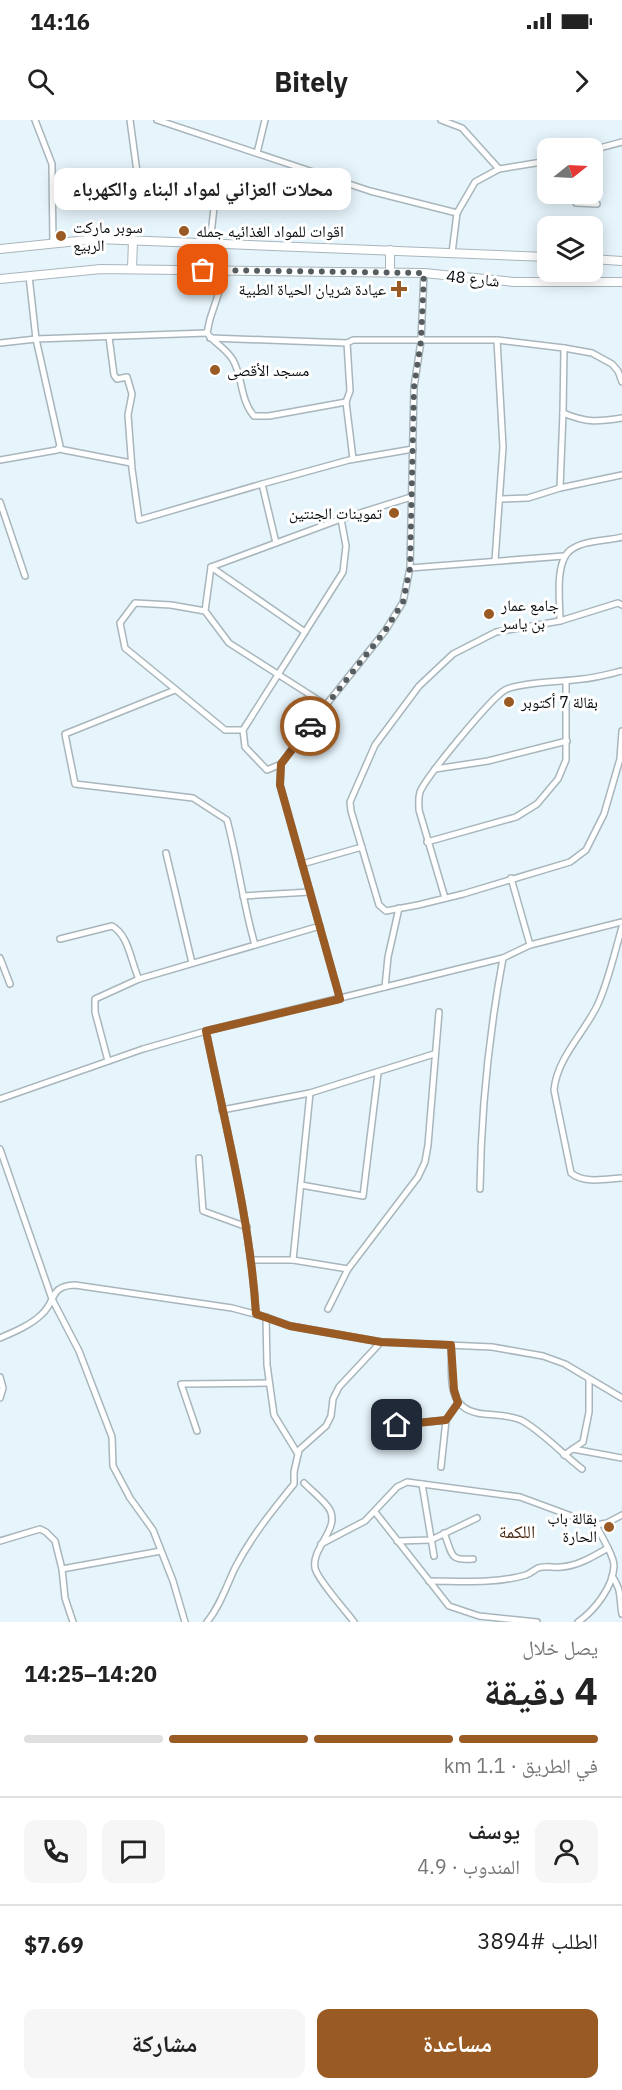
<!DOCTYPE html>
<html lang="ar">
<head>
<meta charset="utf-8">
<style>
	body { margin:0; font-family:"IBM Plex Sans","Noto Naskh Arabic",sans-serif; background:#f6f6f6; color:#222; direction:rtl; height:100vh; display:flex; flex-direction:column; font-size:22px; white-space:nowrap }
	* { box-sizing:border-box; margin:0 }
	p { font-size:20px; color:#767676 }
	.icon { flex:none; width:33px; height:33px; fill:none; stroke:currentColor; stroke-width:2; stroke-linecap:round; stroke-linejoin:round }
	.map { position:relative; height:1502px; overflow:hidden; direction:ltr }
	.drawer { display:flex; flex-direction:column; background:#fff; flex:1 }
	.drawer>* { flex:none }
	.needle { width:39px; rotate:72deg }
	.buttons { position:absolute; left:537px; top:18px; display:grid; gap:12px }
	.buttons a { display:grid; place-items:center; width:66px; height:66px; border-radius:12px; background:#fff; box-shadow:0 3px 15px #0003; font-size:30px }
	.pin { position:absolute; display:grid; place-items:center; width:51px; height:51px; color:#fff; margin:-26px; border-radius:12px; box-shadow:0 3px 9px #0006 }
	.courier { position:absolute; display:grid; place-items:center; width:60px; height:60px; margin:-30px; border:4px solid #9a5a23; border-radius:50%; background:#fff; color:#222; box-shadow:0 2px 8px #0007 }
	.bubble { position:absolute; height:42px; border-radius:12px; background:#fff; box-shadow:0 3px 15px #0003; font-size:20px; font-weight:800; line-height:42px; text-align:center; direction:rtl }
	.headline em { font-style:normal; font-weight:800 }
	.headline div { display:flex; flex-direction:column-reverse }
	.headline { display:flex; align-items:center; justify-content:space-between; height:102px; padding:0 24px }
	h1 { font-size:39px; font-weight:800; line-height:45px }
	.bar { display:grid; grid-template-columns:repeat(4,1fr); gap:9px 6px; align-content:center; height:72px; padding:0 24px }
	.bar i { height:8px; border-radius:4px; background:#e0e0e0 }
	.bar .on { background:#9a5a23 }
	.bar p { grid-column:span 4 }
	.line { display:flex; align-items:center; gap:15px; padding:0 24px; border-top:2px solid #e0e0e0 }
	.line div { flex:1 }
	.round { display:grid; place-items:center; flex:none; width:63px; height:63px; border-radius:12px; background:#f6f6f6 }
	.button { display:flex; gap:12px; margin-top:auto; padding:12px 24px }
	.button a { flex:1; height:69px; border-radius:12px; background:#9a5a23; color:#fff; font-size:24px; font-weight:800; line-height:69px; text-align:center }
	.button a+a { background:#f6f6f6; color:#222 }
	.status { display:flex; justify-content:space-between; align-items:center; height:42px; padding:0 30px; background:#fff; direction:ltr }
	.status svg { height:16px; fill:currentColor }
	header { display:flex; justify-content:space-between; align-items:center; height:78px; padding:0 24px; background:#fff; font-size:27px; font-weight:800 }
	.map>svg:first-child { display:block }
</style>
</head>
<body>
<div class="status"><b>14:16</b><svg viewBox="0 0 49 12"><path d="M0 12V9h3v3zM5 12V6h3v6zM10 12V3h3v9zM15 12V0h3v12zM26 1h20v11H26zM47 4h2v5h-2z"/></svg></div>
<header><svg class="icon" aria-label="forward" viewBox="0 0 24 24"><path d="M9 5l7 7-7 7"/></svg>Bitely<svg class="icon" aria-label="search" viewBox="0 0 24 24"><circle cx="10" cy="10" r="6"/><path d="M15 15l6 6"/></svg></header>
<div class="map">
<svg width="622" height="1502" viewBox="0 0 622 1502">
	<rect width="100%" height="100%" fill="#e6f4fb"/>
	<g fill="none" stroke-linecap="round" stroke-linejoin="round">
		<defs>
			<g id="minor">
				<path d="M35,0l17,44 1,80"/>
				<path d="M130,0l9,67 76,12 -5,44"/>
				<path d="M157,0l213,71 87,22"/>
				<path d="M441,0l21,8 37,41"/>
				<path d="M592,30l30,-8"/>
				<path d="M257,33l8,-33"/>
				<path d="M575,74l1,9 21,1"/>
				<path d="M452,133l5,-40 18,-31 24,-13 49,-8"/>
				<path d="M226,151l-16,48 -3,14c7,10 19,15 26,27 10,18 7,40 21,56h15l77,-14 4,-11 -3,-48 6,-3h144l67,8 28,5 20,11 6,7 4,11"/>
				<path d="M109,217l5,38 3,4 10,-2 5,17 -4,21 4,54 7,51 123,-36"/>
				<path d="M210,218l137,5"/>
				<path d="M0,223l36,-4 171,-6"/>
				<path d="M346,282l7,57"/>
				<path d="M563,293c24,10 35,9 59,5"/>
				<path d="M59,329l72,14"/>
				<path d="M0,340l57,-10 3,-4 -24,-107 -7,-63"/>
				<path d="M560,368l3,-75 1,-65"/>
				<path d="M500,379l28,-1 32,-10 62,-13"/>
				<path d="M0,382l25,74"/>
				<path d="M276,423l-14,-59 87,-24 64,-11"/>
				<path d="M495,441l8,-114 -6,-107"/>
				<path d="M211,447l130,-48 70,-22"/>
				<path d="M410,448l154,-12"/>
				<path d="M622,485l-4,-2 -58,18 -64,11 -43,22 -34,32 -44,59 -25,57 1,9 28,94 7,6 32,-6 45,-11 107,-32 16,-12 18,-36 16,-55 2,-28"/>
				<path d="M205,491l-34,-6 -36,-2 -15,20 5,25 100,82h18l62,-98 -94,-65 -6,44 24,32 97,62"/>
				<path d="M560,501c0,-19 -6,-61 12,-72 13,-9 35,-8 50,-12"/>
				<path d="M305,512l38,-60 3,-26 -5,-27"/>
				<path d="M175,570l-110,44 10,50 118,14 34,22c11,41 16,84 28,125"/>
				<path d="M243,610l2,17 22,23 14,-6 45,-59 59,-74 18,-29 7,-34 4,-181 7,-46 3,-68"/>
				<path d="M281,644l-1,21 60,214"/>
				<path d="M435,649l53,-8 79,-20"/>
				<path d="M427,722l89,-25 21,-13 21,-25 8,-19v-79"/>
				<path d="M166,733l26,110"/>
				<path d="M302,744l60,-17"/>
				<path d="M511,758l19,67"/>
				<path d="M243,776l67,-4"/>
				<path d="M445,778l-26,-88c0,-6 -1,-12 1,-18 6,-15 71,-94 85,-102 15,-8 57,-8 77,-11 13,-1 27,-5 40,-8"/>
				<path d="M622,807c-7,24 -15,60 -26,81 -14,27 -39,51 -42,82l17,83c13,11 35,6 51,5"/>
				<path d="M60,819l52,-13c17,9 19,37 27,53"/>
				<path d="M0,838l10,26"/>
				<path d="M385,867l3,-30 11,-49"/>
				<path d="M206,911c19,94 44,187 50,283"/>
				<path d="M108,941l-13,-49v-13l44,-20 181,-53"/>
				<path d="M0,979l143,-50 63,-18 297,-73 27,-13 92,-23"/>
				<path d="M222,990l88,-17 124,-39"/>
				<path d="M0,1029l52,150 27,52 33,86 1,29 17,32 23,32 20,51 12,41"/>
				<path d="M199,1038l4,53 44,16"/>
				<path d="M301,1065l62,11 15,-123"/>
				<path d="M480,1069c1,-77 9,-155 23,-231"/>
				<path d="M251,1140h42l17,-167"/>
				<path d="M293,1140l55,9 70,-92 7,-15 3,-17 11,-133"/>
				<path d="M328,1189l20,-40"/>
				<path d="M266,1197l1,48 7,50 24,39"/>
				<path d="M0,1218c14,-6 31,-13 42,-24 15,-14 7,-28 33,-29l157,23 34,9 24,9 91,16 111,5 51,9 22,8 57,34"/>
				<path d="M451,1225c2,32 -7,65 33,69 12,1 25,1 37,6 18,9 44,36 61,49"/>
				<path d="M0,1257l3,11 -3,10"/>
				<path d="M397,1305l49,-5 12,-17"/>
				<path d="M197,1311l-16,-47 88,-1"/>
				<path d="M573,1329l49,9"/>
				<path d="M564,1335l19,-13 6,-30v-33"/>
				<path d="M441,1347l5,-47"/>
				<path d="M304,1363c8,8 17,15 24,24 15,20 -17,40 -13,61 2,11 31,43 39,54"/>
				<path d="M422,1364l12,72"/>
				<path d="M375,1392l74,94 30,10 58,6"/>
				<path d="M444,1413c9,21 4,28 29,26"/>
				<path d="M0,1421l40,-12 6,3 9,9 7,28 3,29 8,24"/>
				<path d="M397,1421l34,-1 46,-22"/>
				<path d="M321,1424l44,-23 32,-34 10,-5 113,15 76,28 11,-2 15,-8"/>
				<path d="M62,1449l99,-18"/>
				<path d="M612,1456c10,14 7,21 10,38"/>
				<path d="M429,1461c31,0 66,3 97,-6 5,-2 8,-5 12,-7 8,-3 15,0 23,-1 17,-1 33,-11 47,-19l-12,-23"/>
				<path d="M207,1502c13,-16 19,-35 28,-54 16,-31 37,-57 59,-84v-12l5,-22 27,-24 5,-10 2,-17 6,-12 42,-45"/>
				<path d="M578,1502c17,-12 35,-35 36,-56 0,-6 -3,-12 -6,-18"/>
			</g>
			<g id="secondary">
				<path d="M0,129l97,-10 451,18"/>
				<path d="M390,130v23"/>
				<path d="M592,139l30,2"/>
				<path d="M132,149l1,-29"/>
				<path d="M0,159l101,-10 323,4 90,9h108"/>
			</g>
		</defs>
		<use href="#minor" stroke="#a8b6bc" stroke-width="8"/>
		<use href="#secondary" stroke="#a8b6bc" stroke-width="10"/>
		<use href="#minor" stroke="#fff" stroke-width="5"/>
		<use href="#secondary" stroke="#fff" stroke-width="8"/>
	</g>
	<g fill="none" stroke-linecap="round" stroke-linejoin="round">
		<path stroke="#565d61" stroke-width="6" stroke-dasharray="0 10.8" d="M203,150l221,3 -3,68 -7,46 -4,181 -7,34 -18,29 -75,95"/>
		<path stroke="#9a5a23" stroke-width="8" d="M310,606l-29,38 -1,21 60,214 -134,32c19,94 44,187 50,283l34,12 91,16 70,3 3,45 4,13 -12,17 -49,5"/>
	</g>
	<g fill="#9a5a23" stroke="#fff" stroke-width="2">
		<circle cx="184" cy="111" r="6"/>
		<circle cx="61" cy="116" r="6"/>
		<path d="M396 160h6v6h6v6h-6v6h-6v-6h-6v-6h6z"/>
		<circle cx="215" cy="250" r="6"/>
		<circle cx="394" cy="393" r="6"/>
		<circle cx="489" cy="494" r="6"/>
		<circle cx="509" cy="582" r="6"/>
		<circle cx="609" cy="1407" r="6"/>
	</g>
	<g text-anchor="middle" dominant-baseline="central" stroke-width="6" stroke-linejoin="round" paint-order="stroke">
		<g font-size="16" fill="#080c0e" stroke="#fff" text-anchor="start">
			<text x="73" y="107">سوبر ماركت<tspan x="73" dy="18">الربيع</tspan></text>
			<text x="196" y="111">اقوات للمواد الغذائيه جمله</text>
			<text x="386" y="169" text-anchor="end">عيادة شريان الحياة الطبية</text>
			<text x="227" y="250">مسجد الأقصى</text>
			<text x="382" y="393" text-anchor="end">تموينات الجنتين</text>
			<text x="501" y="485">جامع عمار<tspan x="501" dy="18">بن ياسر</tspan></text>
			<text x="521" y="582">بقالة 7 أكتوبر</text>
			<text x="597" y="1398" text-anchor="end">بقالة باب<tspan x="597" dy="18">الحارة</tspan></text>
		</g>
		<g font-size="16" fill="#080c0e" stroke="#fff">
			<text transform="translate(473 158) rotate(6)">شارع 48</text>
		</g>
		<g font-size="18" fill="#47280e" stroke="#fff">
			<text x="517" y="1411">اللكمة</text>
		</g>
	</g>
</svg>
<div class="buttons">
<a><svg class="needle" viewBox="-14 -14 28 28"><path d="M0-13l5 13h-10z" fill="#e53935"/><path d="M0 13l5-13h-10z" fill="#767676"/></svg></a>
<a><svg class="icon" aria-label="layers" viewBox="0 0 24 24"><path d="M12 4l9 5-9 5-9-5zM3 14l9 5 9-5"/></svg></a>
</div>
<div class="pin" style="left:203px;top:150px;background:#ea580c"><svg class="icon" aria-label="bag" viewBox="0 0 24 24"><path d="M5 8h14l-1 12H6zM9 8a3 3 0 0 1 6 0"/></svg></div>
<div class="pin" style="left:397px;top:1305px;background:#1f2937"><svg class="icon" aria-label="home" viewBox="0 0 24 24"><path d="M3 11l9-7 9 7M6 9v11h12V9"/></svg></div>
<div class="courier" style="left:310px;top:606px"><svg class="icon" aria-label="car" viewBox="0 0 24 24"><path d="M5 17H2v-5l4-1 3-4h7l3 4 3 1v5h-3M9 17h6M6 11h13"/><circle cx="7" cy="17" r="2"/><circle cx="17" cy="17" r="2"/></svg></div>
<div class="bubble" style="left:54px;top:48px;width:297px">محلات العزاني لمواد البناء والكهرباء</div>
</div>
<section class="drawer">
<div class="headline"><div><h1>4 دقيقة</h1><p>يصل خلال</p></div><em>14:20–14:25</em></div>
<div class="bar"><i class="on"></i><i class="on"></i><i class="on"></i><i></i><p>في الطريق · 1.1 km</p></div>
<div class="line" style="height:108px"><a class="round"><svg class="icon" aria-label="person" viewBox="0 0 24 24"><circle cx="12" cy="8" r="4"/><path d="M4 21q1-7 8-7t8 7"/></svg></a><div><b>يوسف</b><p>المندوب · 4.9</p></div><a class="round"><svg class="icon" aria-label="chat" viewBox="0 0 24 24"><path d="M4 5h16v11H9l-5 4z"/></svg></a><a class="round"><svg class="icon" aria-label="phone" viewBox="0 0 24 24"><path d="M5 4h4l2 5-3 2q2 4 5 5l2-3 5 2v4C11 20 4 13 5 4z"/></svg></a></div>
<div class="line" style="height:78px"><div>الطلب #3894</div><b>$7.69</b></div>
<div class="button"><a>مساعدة</a><a>مشاركة</a></div>
</section>
</body>
</html>
